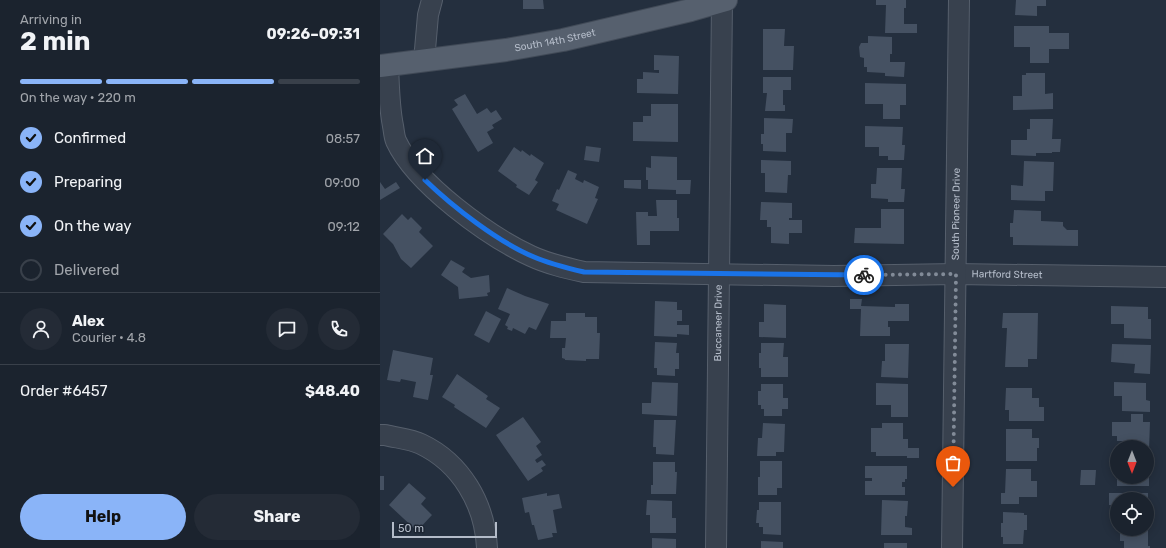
<!DOCTYPE html>
<html lang="en">
<head>
<meta charset="utf-8">
<style>
	body { margin:0; font-family:Rubik,sans-serif; background:#242b36; color:#f1f3f6; height:100vh; display:flex; flex-direction:column; font-size:15px; white-space:nowrap }
	* { box-sizing:border-box; margin:0 }
	p { font-size:13px; color:#a0a4aa }
	.icon { flex:none; width:22px; height:22px; fill:none; stroke:currentColor; stroke-width:2; stroke-linecap:round; stroke-linejoin:round }
	.map { position:relative; flex:1; overflow:hidden }
	.drawer { display:flex; flex-direction:column; background:#1b232e; width:380px }
	.drawer>* { flex:none }
	.needle { width:26px; rotate:180deg }
	.controls { position:absolute; left:730px; top:440px; display:grid; gap:8px }
	.controls a { display:grid; place-items:center; width:44px; height:44px; border-radius:50%; background:#1b232e; box-shadow:0 2px 10px #0003,0 0 0 1px #39404a; font-size:20px }
	.scale { position:absolute; left:12px; bottom:10px; width:105px; box-sizing:border-box; padding-left:4px; border:2px solid #b4bcc9; border-top:0; font-size:11px; line-height:14px; white-space:nowrap; color:#b4bcc9; -webkit-text-stroke:3px #1d2633; paint-order:stroke }
	.pin { position:absolute; display:grid; place-items:center; width:34px; height:34px; color:#fff; margin:-41px -17px; border-radius:50% 50% 50% 0; rotate:-45deg; box-shadow:0 0 4px #0007 }
	.pin .icon { rotate:45deg }
	.courier { position:absolute; display:grid; place-items:center; width:40px; height:40px; margin:-20px; border:3px solid #1a73e8; border-radius:50%; background:#fff; color:#222; box-shadow:0 1px 5px #0007 }
	.summary em { font-style:normal; font-weight:700 }
	.summary div { display:flex; flex-direction:column-reverse }
	.summary { display:flex; align-items:center; justify-content:space-between; height:68px; padding:0 20px }
	h1 { font-size:26px; font-weight:700; line-height:30px }
	.bar { display:grid; grid-template-columns:repeat(4,1fr); gap:6px 4px; align-content:center; height:48px; padding:0 20px }
	.bar i { height:5px; border-radius:3px; background:#39404a }
	.bar .current { background:#8ab4f8 }
	.bar p { grid-column:span 4 }
	.line { display:flex; align-items:center; gap:10px; padding:0 20px; border-top:1px solid #39404a }
	.line div { flex:1 }
	.round { display:grid; place-items:center; flex:none; width:42px; height:42px; border-radius:21px; background:#242b36 }
	ol { padding:0 20px; list-style:none }
	li { display:flex; align-items:center; gap:12px; height:44px }
	li p { margin-inline-start:auto }
	li .icon { padding:4px; border-radius:50%; background:#8ab4f8; color:#111; stroke-width:4 }
	li:last-child { color:#a0a4aa }
	li i { width:22px; height:22px; border:2px solid #39404a; border-radius:50% }
	.action { display:flex; gap:8px; margin-top:auto; padding:8px 20px }
	.action a { flex:1; height:46px; border-radius:24px; background:#8ab4f8; color:#111; font-size:16px; font-weight:700; line-height:46px; text-align:center }
	.action a+a { background:#242b36; color:#f1f3f6 }
	main { display:flex; flex:1; min-height:0 }
	.map>svg:first-child { display:block }
</style>
</head>
<body>
<main>
<section class="drawer">
<div class="summary"><div><h1>2 min</h1><p>Arriving in</p></div><em>09:26–09:31</em></div>
<div class="bar"><i class="current"></i><i class="current"></i><i class="current"></i><i></i><p>On the way · 220 m</p></div>
<ol>
<li><svg class="icon" aria-label="check" viewBox="0 0 24 24"><path d="M5 12l5 5 9-10"/></svg>Confirmed<p>08:57</p></li>
<li><svg class="icon" aria-label="check" viewBox="0 0 24 24"><path d="M5 12l5 5 9-10"/></svg>Preparing<p>09:00</p></li>
<li><svg class="icon" aria-label="check" viewBox="0 0 24 24"><path d="M5 12l5 5 9-10"/></svg>On the way<p>09:12</p></li>
<li><i></i>Delivered</li>
</ol>
<div class="line" style="height:72px"><a class="round"><svg class="icon" aria-label="person" viewBox="0 0 24 24"><circle cx="12" cy="8" r="4"/><path d="M4 21q1-7 8-7t8 7"/></svg></a><div><b>Alex</b><p>Courier · 4.8</p></div><a class="round"><svg class="icon" aria-label="chat" viewBox="0 0 24 24"><path d="M4 5h16v11H9l-5 4z"/></svg></a><a class="round"><svg class="icon" aria-label="phone" viewBox="0 0 24 24"><path d="M5 4h4l2 5-3 2q2 4 5 5l2-3 5 2v4C11 20 4 13 5 4z"/></svg></a></div>
<div class="line" style="height:52px"><div>Order #6457</div><b>$48.40</b></div>
<div class="action"><a>Help</a><a>Share</a></div>
</section>
<div class="map">
<svg width="786" height="548" viewBox="0 0 786 548">
	<rect width="100%" height="100%" fill="#242f3e"/>
	<g fill="#455162">
		<path d="M143,0h20l1,9h-21z"/>
		<path d="M496,0h30v8h-2v16h13v9h-32l1,-28h-10z"/>
		<path d="M636,0h30v6h-9v10l-22,-1z"/>
		<path d="M634,26h35v7h20v16h-20v14h-19v-16h-16z"/>
		<path d="M383,29h22l-1,17h10l-1,24h-30z"/>
		<path d="M488,36l24,1v17h-2v8h15l-1,15 -19,-1v-3l-18,-1v-5h-3v-9l-4,-1 -1,-10 2,-4h7z"/>
		<path d="M274,55l25,1 -1,38 -41,-1v-14h6v-7l16,1v-3h-5z"/>
		<path d="M646,73h19v21l8,-1v16l-40,1v-14h9v-21h4z"/>
		<path d="M383,77h28v13h-8v15h2v6h-20l2,-18h-4z"/>
		<path d="M485,83l41,1v21h-6v14h-17v-15h-18z"/>
		<path d="M85,94l12,20 10,-6 4,5 5,-3 6,9 -10,6 2,3 -7,4 6,11 -15,9 -26,-43 6,-4 -4,-5z"/>
		<path d="M271,104h27v38l-45,-1v-19h10v-6h8z"/>
		<path d="M384,118l29,1 -1,14h-6v19l-23,-1v-7h-2v-10h3z"/>
		<path d="M650,119h23l-1,20h9l-1,13h-8v1h-16v3l-25,-1v-15h16v-11h3z"/>
		<path d="M485,126l38,1 -1,18h3l-1,15h-16v-4h-9v-9h-14z"/>
		<path d="M206,146l15,2 -2,14 -15,-2z"/>
		<path d="M134,147l7,5 1,-2 8,6 1,-2 13,9 -9,17 3,2 -9,13 -13,-8 1,-2 -19,-14z"/>
		<path d="M271,156l26,1v23h14l-1,14h-14v-4l-28,-1v-9h-2v-13l5,1z"/>
		<path d="M381,160l30,1v14h-3l-1,18 -22,-1v-19h-4z"/>
		<path d="M644,161l30,1 -1,29h-8v10l-34,-1v-15l12,1z"/>
		<path d="M497,168h25l-1,21h4l-1,13h-16v-3l-17,-1v-14h5z"/>
		<path d="M188,170l9,4 -2,5 8,4 1,-3 15,7 -4,11 3,1 -11,25 -31,-14 3,-6 -7,-3 5,-12 2,1z"/>
		<path d="M244,180h17v9l-17,-1z"/>
		<path d="M0,182l5,7 11,-7 4,6 -20,12z"/>
		<path d="M276,200h21v18h2v13h-29v14h-13l-1,-33h12v4h9z"/>
		<path d="M381,202l31,1v15h-3v2h13v13h-13v11l-18,-1v-16h-4v-7h-7z"/>
		<path d="M501,209h23v35l-50,-1 1,-15h26z"/>
		<path d="M634,210l27,1v10l22,1v4l4,4h11v16l-65,-1v-8h-3v-14h3z"/>
		<path d="M22,214l6,6 3,-3 11,11 -3,4 14,14 -22,22 -10,-9 -8,-15 -10,-10z"/>
		<path d="M71,260l14,8 -3,4 9,6 18,-3 1,17 -3,1 1,3 -29,3 -1,-12 -17,-12z"/>
		<path d="M127,288l18,8 24,8 -13,26 -7,-3 -4,7 -12,-6 -1,3 -5,-2 1,-2 -3,-2 5,-11 -12,-5z"/>
		<path d="M470,299h12l-1,7 34,1v-3h14v17h-21v6h2v9h-30l1,-27h-11z"/>
		<path d="M275,301l22,1v8h5v11h-5v4h12v10l-12,-1v3l-23,-1z"/>
		<path d="M384,304l22,1v33l-27,-1v-15h5z"/>
		<path d="M731,306l37,1v12h3v20l-27,-1v-14h-13z"/>
		<path d="M106,311l15,8 -12,24 -15,-8z"/>
		<path d="M186,313h19v4h12v16h3l-1,26h-13v2l-21,-1v-1l-3,-1v-10h3l1,-10h-16l1,-17h15z"/>
		<path d="M623,313h35l-1,46h-9v8h-23l2,-39h-5z"/>
		<path d="M275,342l22,1 -1,10h3v16h-4v7l-18,-1v-7h-3z"/>
		<path d="M381,343h23l-1,14h5v20h-27v-9h-2v-15h2z"/>
		<path d="M505,344h24l-1,34 -27,-1 1,-16h3z"/>
		<path d="M732,344l39,1 -1,29 -16,-1 1,-9 -24,-2z"/>
		<path d="M13,350l40,8 -3,17h3l-5,25 -15,-3 3,-15 -15,-3 -1,3 -13,-2z"/>
		<path d="M77,374l31,22 -2,3 14,9 -14,20 -32,-21 1,-2 -13,-8z"/>
		<path d="M272,382l26,1 -1,33 -35,-2v-11h9z"/>
		<path d="M734,382l32,1v17l4,1v11l-28,-1v-15h-8z"/>
		<path d="M496,383l32,1v33h-17v-12h-15z"/>
		<path d="M381,384h22v14h5v11h-6v7h-18v-7h-3v-4h-3v-14h3z"/>
		<path d="M626,388h26v10h7v9h5v14h-35v-11h-4z"/>
		<path d="M751,414h12v8h7l-1,29h-2v-4h-13v-6h-17v-5h-5v-14h19z"/>
		<path d="M143,417l18,25 -5,4 6,9 -7,5 2,3 5,-3 4,5 -5,3 2,3 -15,10 -32,-46z"/>
		<path d="M274,420h22l-2,35 -18,-1v-7h-3z"/>
		<path d="M383,423l22,1 -1,28h-8v4h-19l1,-18h4z"/>
		<path d="M502,423h21v16h5v9h11v10h-12v-2h-31v-4h-5v-24h11z"/>
		<path d="M626,429h26v9h7v10h-2v13h-31z"/>
		<path d="M380,461h22v27h-5v7h-19v-18h2z"/>
		<path d="M273,462h22v10h2l-1,22h-25v-9h2z"/>
		<path d="M485,466h42v13h-2v3h-3v5h3v8h-40v-14h7v-3h-7z"/>
		<path d="M626,469h25v12h6v16h-18v7h-18v-11h4z"/>
		<path d="M701,470h15l-1,15h-15z"/>
		<path d="M767,472h2v14h-32v-9h30z"/>
		<rect x="0" y="476" width="4" height="14"/>
		<path d="M29,483l17,15 -5,6 11,11 -15,16 -28,-26z"/>
		<path d="M167,493v3l12,-2 3,14 -9,2 4,23h-5l1,4 -15,3 -4,-15h-2l-3,-13 -4,1 -3,-15z"/>
		<path d="M729,493h39v6h-31v6h-8z"/>
		<path d="M267,500l25,1v17h4v15h-26v-18h-4z"/>
		<path d="M502,500l26,1 -1,15h-2v11l7,1v7h-31z"/>
		<path d="M379,502h22v33l-18,-1v-7h-4v-4h-3l1,-13h2z"/>
		<path d="M623,512l21,1v2h3v15h-3l-1,14h-20v-7h-2v-14h2z"/>
		<path d="M740,529h28v17h2v2h-26v-7h-4z"/>
		<path d="M272,538l24,1v9h-24z"/>
		<path d="M381,541l22,1v6h-22z"/>
		<rect x="504" y="543" width="23" height="5"/>
	</g>
	<g fill="none" stroke-linecap="round" stroke-linejoin="round">
		<defs>
			<g id="minor">
				<path d="M44,61l4,-46 4,-15"/>
				<path id="s1" d="M8,65c1,21 1,41 5,61 1,5 1,10 3,15 20,43 92,95 135,115 17,8 35,12 53,16l250,4 122,-2 210,3"/>
				<path d="M0,435h5c12,3 26,4 36,9 40,19 64,60 66,104"/>
				<path id="s2" d="M336,548l6,-547"/>
				<path id="s3" d="M572,548l7,-548"/>
			</g>
			<g id="major">
				<path id="s4" d="M0,66l126,-16 57,-10 128,-30 35,-10"/>
			</g>
		</defs>
		<use href="#minor" stroke="#565f6c" stroke-width="22"/>
		<use href="#major" stroke="#414a57" stroke-width="24"/>
		<use href="#minor" stroke="#38414e" stroke-width="20"/>
		<use href="#major" stroke="#56606e" stroke-width="22"/>
	</g>
	<g fill="none" stroke-linecap="round" stroke-linejoin="round">
		<path stroke="#828b98" stroke-width="4" stroke-dasharray="0 7.2" d="M484,275l92,-1 -3,213"/>
		<path stroke="#1a73e8" stroke-width="5" d="M45,180c28,27 73,62 109,77 16,7 33,11 50,15l280,3"/>
	</g>
	<g text-anchor="middle" dominant-baseline="central" stroke-width="3.5" stroke-linejoin="round" paint-order="stroke">
		<g font-size="10" fill="#b4bcc9" stroke="#1d2633">
			<text stroke="none"><textPath href="#s4" startOffset="177">South 14th Street</textPath></text>
			<text stroke="none"><textPath href="#s3" startOffset="334">South Pioneer Drive</textPath></text>
			<text stroke="none"><textPath href="#s1" startOffset="735">Hartford Street</textPath></text>
			<text stroke="none"><textPath href="#s2" startOffset="225">Buccaneer Drive</textPath></text>
		</g>
	</g>
</svg>
<div class="controls">
<a><svg class="needle" viewBox="-14 -14 28 28"><path d="M0-13l5 13h-10z" fill="#e53935"/><path d="M0 13l5-13h-10z" fill="#a0a4aa"/></svg></a>
<a><svg class="icon" aria-label="locate" viewBox="0 0 24 24"><circle cx="12" cy="12" r="6"/><path d="M12 2v4M12 18v4M2 12h4M18 12h4"/></svg></a>
</div>
<div class="scale">50 m</div>
<div class="pin" style="left:573px;top:487px;background:#ea580c"><svg class="icon" aria-label="bag" viewBox="0 0 24 24"><path d="M5 8h14l-1 12H6zM9 8a3 3 0 0 1 6 0"/></svg></div>
<div class="pin" style="left:45px;top:180px;background:#1f2937"><svg class="icon" aria-label="home" viewBox="0 0 24 24"><path d="M3 11l9-7 9 7M6 9v11h12V9"/></svg></div>
<div class="courier" style="left:484px;top:275px"><svg class="icon" aria-label="bike" viewBox="0 0 24 24"><circle cx="6" cy="16" r="4"/><circle cx="18" cy="16" r="4"/><path d="M6 16l4-8h5l3 8M10 8l3 8H6M13 5h3"/></svg></div>
</div>
</main>
</body>
</html>
